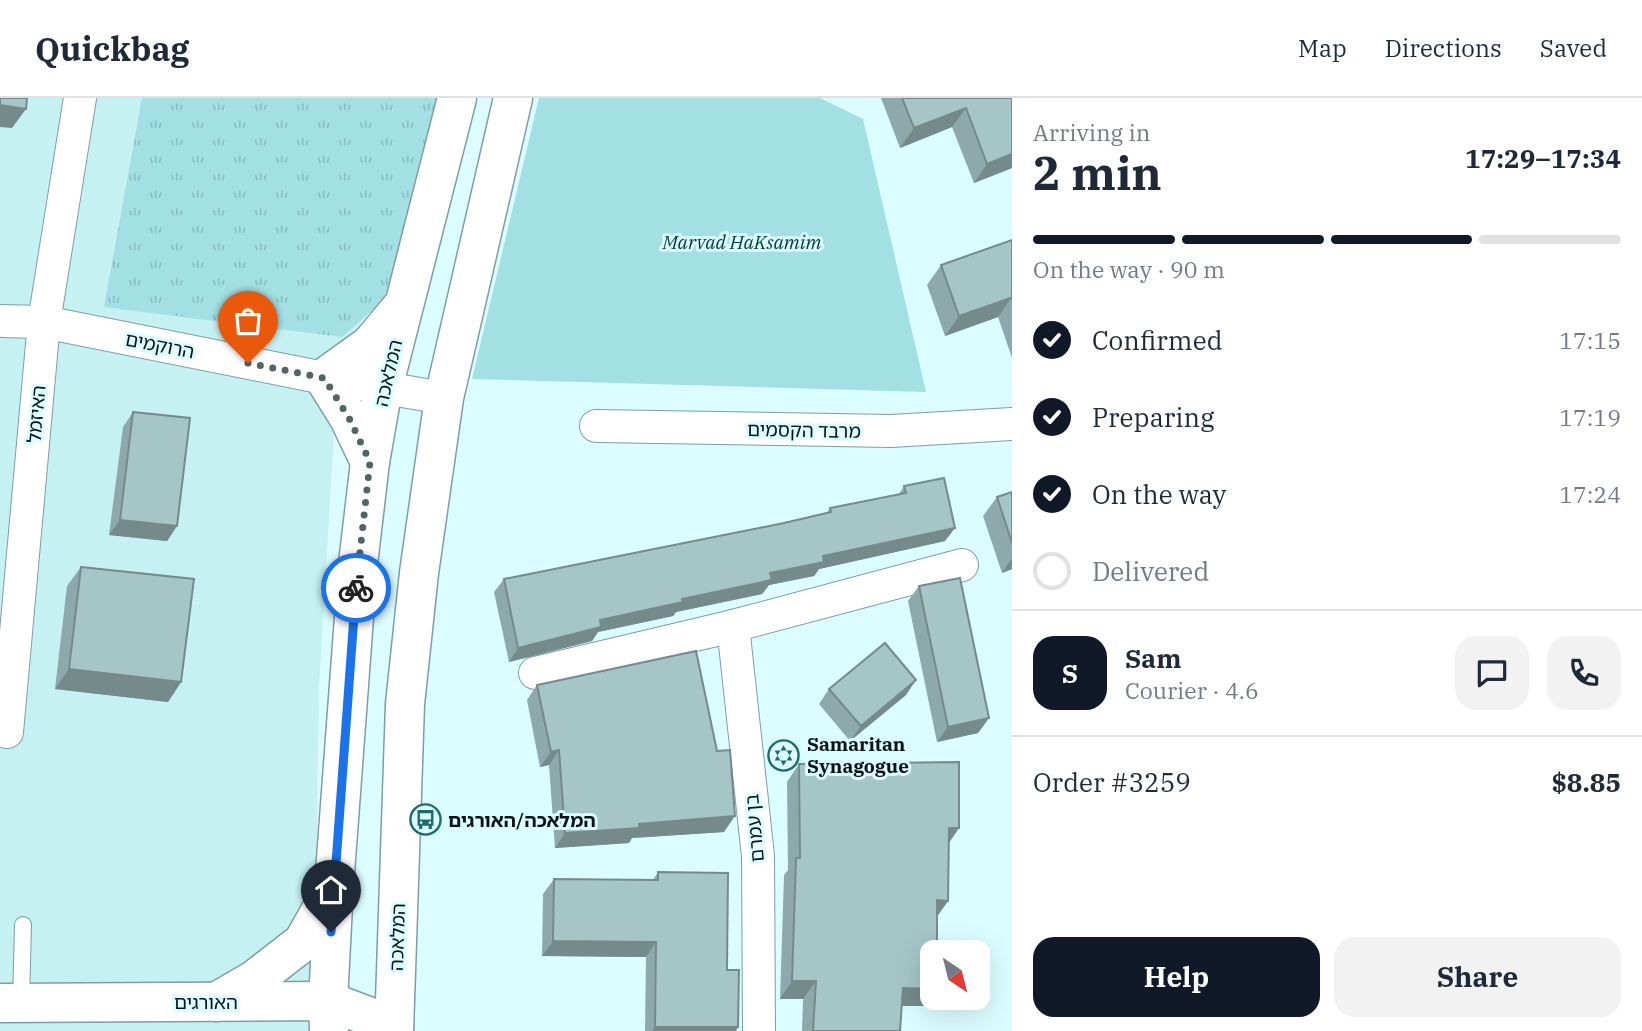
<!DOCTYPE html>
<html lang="en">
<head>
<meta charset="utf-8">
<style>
	body { margin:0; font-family:"IBM Plex Serif","Noto Sans Hebrew",serif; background:#f2f2f3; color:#1f2937; height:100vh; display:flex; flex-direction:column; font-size:26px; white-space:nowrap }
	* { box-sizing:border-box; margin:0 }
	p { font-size:23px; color:#747a83 }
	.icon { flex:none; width:38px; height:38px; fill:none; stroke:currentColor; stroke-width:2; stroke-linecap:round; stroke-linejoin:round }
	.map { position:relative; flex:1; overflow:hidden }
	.side { display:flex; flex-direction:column; background:#fff; width:630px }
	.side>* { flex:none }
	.needle { width:46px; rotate:145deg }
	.controls { position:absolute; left:920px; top:842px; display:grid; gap:14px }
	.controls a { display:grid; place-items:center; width:70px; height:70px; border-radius:14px; background:#fff; box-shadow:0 7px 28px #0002; font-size:35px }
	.pin { position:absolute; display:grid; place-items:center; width:60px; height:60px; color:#fff; margin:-72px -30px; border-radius:50% 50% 50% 0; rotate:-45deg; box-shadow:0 0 7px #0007 }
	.pin .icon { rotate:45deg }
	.courier { position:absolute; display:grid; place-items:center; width:70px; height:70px; margin:-35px; border:5px solid #1a73e8; border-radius:50%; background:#fff; color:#222; box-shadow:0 2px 9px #0007 }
	.headline em { font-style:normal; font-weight:700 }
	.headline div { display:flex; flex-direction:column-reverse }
	.headline { display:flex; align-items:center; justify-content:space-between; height:119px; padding:0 21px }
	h1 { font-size:46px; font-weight:700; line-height:52px }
	.bar { display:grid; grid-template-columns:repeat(4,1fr); gap:10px 7px; align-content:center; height:84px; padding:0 21px }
	.bar i { height:9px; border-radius:5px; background:#e0e1e3 }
	.bar .selected { background:#111827 }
	.bar p { grid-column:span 4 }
	.line { display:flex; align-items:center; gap:18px; padding:0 21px; border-top:2px solid #e0e1e3 }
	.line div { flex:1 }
	.round { display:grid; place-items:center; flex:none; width:74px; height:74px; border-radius:21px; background:#f2f2f3 }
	ol { padding:0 21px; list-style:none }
	li { display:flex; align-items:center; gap:21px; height:77px }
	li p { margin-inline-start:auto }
	li .icon { padding:7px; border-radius:50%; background:#111827; color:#fff; stroke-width:4 }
	li:last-child { color:#747a83 }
	li i { width:38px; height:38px; border:4px solid #e0e1e3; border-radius:50% }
	.cta { display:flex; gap:14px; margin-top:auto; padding:14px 21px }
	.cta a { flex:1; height:80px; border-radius:21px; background:#111827; color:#fff; font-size:28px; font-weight:700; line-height:80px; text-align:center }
	.cta a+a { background:#f2f2f3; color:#1f2937 }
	header { display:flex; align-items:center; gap:42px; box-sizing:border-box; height:98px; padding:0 35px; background:#fff; border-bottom:2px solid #e0e1e3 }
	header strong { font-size:33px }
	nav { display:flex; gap:38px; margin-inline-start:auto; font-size:24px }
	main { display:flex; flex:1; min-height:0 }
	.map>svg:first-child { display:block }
</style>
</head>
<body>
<header>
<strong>Quickbag</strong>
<nav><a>Map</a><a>Directions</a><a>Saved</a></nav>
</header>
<main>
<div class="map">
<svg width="1012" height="933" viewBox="0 0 1012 933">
	<defs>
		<pattern id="grass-tufts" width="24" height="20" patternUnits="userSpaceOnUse" patternTransform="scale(1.75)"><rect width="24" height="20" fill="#a3e0e4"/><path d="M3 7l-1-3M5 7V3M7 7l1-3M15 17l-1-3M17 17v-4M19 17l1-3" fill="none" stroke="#8bbfc3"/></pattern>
	</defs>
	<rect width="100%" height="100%" fill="#dbfdff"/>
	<path fill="#c6f1f3" d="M0,0h421l-86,318 -16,272 -5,343h-314z"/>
	<path fill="url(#grass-tufts)" d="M142,0h300l-45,191 -55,48 -238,-30z"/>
	<path fill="#a3e0e4" d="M539,0h281l43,21 63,273 -454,-13z"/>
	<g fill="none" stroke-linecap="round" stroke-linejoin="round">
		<defs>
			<path id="service" d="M21,904l2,-77"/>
			<g id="minor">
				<path d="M0,223l44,1 280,56 120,20"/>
				<path d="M596,328l295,5 121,-7"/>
				<path d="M733,528l25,230 1,175"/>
				<path d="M535,575l198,-47 229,-61"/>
				<path d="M7,634l37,-410 36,-224"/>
			</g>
			<path id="tertiary" d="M0,905l328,-2 66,25"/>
			<g id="secondary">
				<path d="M370,364l-21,-44 -25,-40 46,-33 30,-36"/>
				<path d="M216,904l38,-22 49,-38 27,-48"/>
				<path d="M329,933l-1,-30 6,-115 24,-322 12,-102 13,-74 74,-290"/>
				<path d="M394,933l11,-327 14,-131 25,-175 69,-300"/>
			</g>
		</defs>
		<use href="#service" stroke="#7f9ea0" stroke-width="18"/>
		<use href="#minor" stroke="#7f9ea0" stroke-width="34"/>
		<use href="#tertiary" stroke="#7f9ea0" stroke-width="41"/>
		<use href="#secondary" stroke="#7f9ea0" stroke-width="41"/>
		<use href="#service" stroke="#fff" stroke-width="16"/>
		<use href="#minor" stroke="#fff" stroke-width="32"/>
		<use href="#tertiary" stroke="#fff" stroke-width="38"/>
		<use href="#secondary" stroke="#fff" stroke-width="38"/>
	</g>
	<g fill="#8ea9ab">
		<path d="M881,0h131v70l-38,15 -22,-56 -52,21z"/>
		<path d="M1012,142v118l-14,-41 -53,19 -18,-51 14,-20z"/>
		<path d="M133,314l44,114 -10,15 -58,-6 14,-108z"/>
		<path d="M904,388l41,55 -126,28 -5,7 -45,9 -7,9 -86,18 -3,4 -75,16 -6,9 -83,21 -15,-70 10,-13 280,-56 43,-10 3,-5 69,-14z"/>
		<path d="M1012,394v77l-10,4 -19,-57 14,-19z"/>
		<path d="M81,469l100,115 -13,20 -113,-13 12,-103z"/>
		<path d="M919,488l70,132 -11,15 -41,9 -29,-141z"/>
		<path d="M537,587l187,147 -92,6 -3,5 -74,5 -6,-83 -9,2 -13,-67z"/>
		<path d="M829,591l77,6 -56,46 -31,-37z"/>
		<path d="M799,666l160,64 -10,15 -1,58 -11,15 -13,90h-22l-2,25h-98l1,-32h-23l4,-124 4,-5 -1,-88z"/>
		<path d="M658,774l69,98 9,61h-91l1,-74 -104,-1 1,-62 11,-15 99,1z"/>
	</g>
	<g fill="#748a8b">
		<path d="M0,7l26,4 -14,19 -12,-1z"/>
		<path d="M966,10l-14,19 -52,21 14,-20z"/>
		<path d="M1012,56v14l-38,15 13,-19z"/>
		<path d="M1011,200l-13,19 -53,19 14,-20z"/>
		<path d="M120,422l57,6 -10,15 -58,-6z"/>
		<path d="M955,430l-10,13 -126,28 -5,7 -45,9 -7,9 -86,18 -3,4 -75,16 -6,9 -83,21 9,-14 82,-28 170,-47 53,-17z"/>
		<path d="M1012,460v11l-10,4z"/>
		<path d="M69,571l112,13 -13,20 -113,-13z"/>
		<path d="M916,582l-10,15 -56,46 11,-15z"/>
		<path d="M989,620l-11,15 -41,9 11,-15z"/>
		<path d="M559,652l-10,15 -9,2 11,-15z"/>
		<path d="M735,718l-11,16 -92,6 -3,5 -74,5 10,-15 74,-9z"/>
		<path d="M949,730h10l-12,17z"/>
		<path d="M937,802l11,1 -12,17z"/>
		<path d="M553,843l103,1 -10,15 -104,-1z"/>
		<path d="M792,883h24l-13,18h-23z"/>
		<path d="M903,890l30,1v4l-9,13h-34z"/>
		<path d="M655,929h83l-2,4h-84z"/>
	</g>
	<g fill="#a5c5c7" stroke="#748a8b" stroke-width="2">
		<path d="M0,0h27l-1,11 -26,-4z"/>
		<path d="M902,0h110v56l-25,10 -21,-56 -52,20z"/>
		<path d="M1012,142v59l-1,-1 -52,18 -18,-51z"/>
		<path d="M133,314l57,6 -13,108 -57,-6z"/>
		<path d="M944,380l11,50 -132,28 1,6 -54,11 2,7 -90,19 1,3 -83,18 1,7 -83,21 -14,-69 280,-56 47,-11 -1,-4 76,-15 -2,-7z"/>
		<path d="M1012,394v51l-15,-46z"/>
		<path d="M81,469l113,12 -13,103 -112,-13z"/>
		<path d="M960,480l29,140 -41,9 -29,-141z"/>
		<path d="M885,545l31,37 -55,46 -32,-37z"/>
		<path d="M696,553l21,100 13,-1 5,66 -96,8v4l-74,5 -6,-83 -8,2 -14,-67z"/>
		<path d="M959,664v66h-10l-1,73 -11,-1v52h-4v37l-30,-1 -3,43h-87l3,-50h-24l4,-123h4l-1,-94z"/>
		<path d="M658,774l70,1 -1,97h12l-1,57h-83l1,-85 -103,-1 1,-62 104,1z"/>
	</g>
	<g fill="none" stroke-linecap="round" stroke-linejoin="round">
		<path stroke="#516566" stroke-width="7" stroke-dasharray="0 12.6" d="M248,265l76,15 25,40 21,44 -14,126"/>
		<path stroke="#1a73e8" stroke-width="9" d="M331,834l25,-344"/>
	</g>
	<defs>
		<symbol id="synagogue-ring" viewBox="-11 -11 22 22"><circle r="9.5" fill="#dbfdff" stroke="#1e6b6f" stroke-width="1.5"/><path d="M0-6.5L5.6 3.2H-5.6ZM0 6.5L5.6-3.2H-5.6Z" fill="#1e6b6f"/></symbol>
		<symbol id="bus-ring" viewBox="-11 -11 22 22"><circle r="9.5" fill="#dbfdff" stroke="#1e6b6f" stroke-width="1.5"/><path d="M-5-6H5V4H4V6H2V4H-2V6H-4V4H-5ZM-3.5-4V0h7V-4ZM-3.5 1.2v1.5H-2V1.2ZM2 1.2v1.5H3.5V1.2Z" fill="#1e6b6f"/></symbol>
	</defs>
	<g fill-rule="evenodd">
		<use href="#synagogue-ring" x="766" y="640" width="35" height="35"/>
		<use href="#bus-ring" x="408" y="704" width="35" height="35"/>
	</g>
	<g text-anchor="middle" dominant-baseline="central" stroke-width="6" stroke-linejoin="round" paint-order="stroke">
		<g font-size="19" font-style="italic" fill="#003a3d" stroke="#dbfdff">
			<text x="742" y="144">Marvad HaKsamim</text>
		</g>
		<g font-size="19" fill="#071314" stroke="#dbfdff">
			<text transform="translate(160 247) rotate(11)">הרוקמים</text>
			<text transform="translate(388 275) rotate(-77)">המלאכה</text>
			<text transform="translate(36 316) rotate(-85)">האיזמל</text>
			<text transform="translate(804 332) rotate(1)">מרבד הקסמים</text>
			<text transform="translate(754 730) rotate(-95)">בן עמרם</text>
			<text transform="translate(397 839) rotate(-88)">המלאכה</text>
			<text x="206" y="904">האורגים</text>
		</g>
		<g font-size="19" font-weight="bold" fill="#071314" stroke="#dbfdff" text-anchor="start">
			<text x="807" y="646">Samaritan<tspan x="807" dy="22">Synagogue</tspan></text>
			<text x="448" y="722">המלאכה/האורגים</text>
		</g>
	</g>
</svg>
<div class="controls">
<a><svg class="needle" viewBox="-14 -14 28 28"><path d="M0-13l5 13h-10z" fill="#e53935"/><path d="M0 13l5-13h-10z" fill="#747a83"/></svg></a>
</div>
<div class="pin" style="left:248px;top:265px;background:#ea580c"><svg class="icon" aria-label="bag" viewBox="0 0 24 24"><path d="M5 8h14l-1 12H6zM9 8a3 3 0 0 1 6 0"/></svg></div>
<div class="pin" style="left:331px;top:834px;background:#1f2937"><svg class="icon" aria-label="home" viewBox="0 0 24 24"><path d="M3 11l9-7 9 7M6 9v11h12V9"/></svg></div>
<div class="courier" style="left:356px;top:490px"><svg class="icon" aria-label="bike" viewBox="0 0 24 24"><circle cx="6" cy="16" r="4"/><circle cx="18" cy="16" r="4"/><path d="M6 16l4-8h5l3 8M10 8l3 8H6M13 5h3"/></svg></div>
</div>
<section class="side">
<div class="headline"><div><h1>2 min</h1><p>Arriving in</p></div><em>17:29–17:34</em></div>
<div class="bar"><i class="selected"></i><i class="selected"></i><i class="selected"></i><i></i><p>On the way · 90 m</p></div>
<ol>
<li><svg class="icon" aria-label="check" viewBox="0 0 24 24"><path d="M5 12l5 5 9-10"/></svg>Confirmed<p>17:15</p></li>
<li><svg class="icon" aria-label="check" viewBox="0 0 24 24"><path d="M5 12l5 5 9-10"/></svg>Preparing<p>17:19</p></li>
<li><svg class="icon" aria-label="check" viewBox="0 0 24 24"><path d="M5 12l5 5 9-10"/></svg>On the way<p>17:24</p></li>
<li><i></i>Delivered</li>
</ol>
<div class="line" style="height:126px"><b class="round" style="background:#111827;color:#fff">S</b><div><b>Sam</b><p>Courier · 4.6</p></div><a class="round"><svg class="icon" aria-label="chat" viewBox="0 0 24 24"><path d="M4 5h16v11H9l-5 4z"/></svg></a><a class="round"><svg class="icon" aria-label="phone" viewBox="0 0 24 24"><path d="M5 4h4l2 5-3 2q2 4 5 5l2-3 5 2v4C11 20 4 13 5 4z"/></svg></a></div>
<div class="line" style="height:91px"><div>Order #3259</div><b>$8.85</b></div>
<div class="cta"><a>Help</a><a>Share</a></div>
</section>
</main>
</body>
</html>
